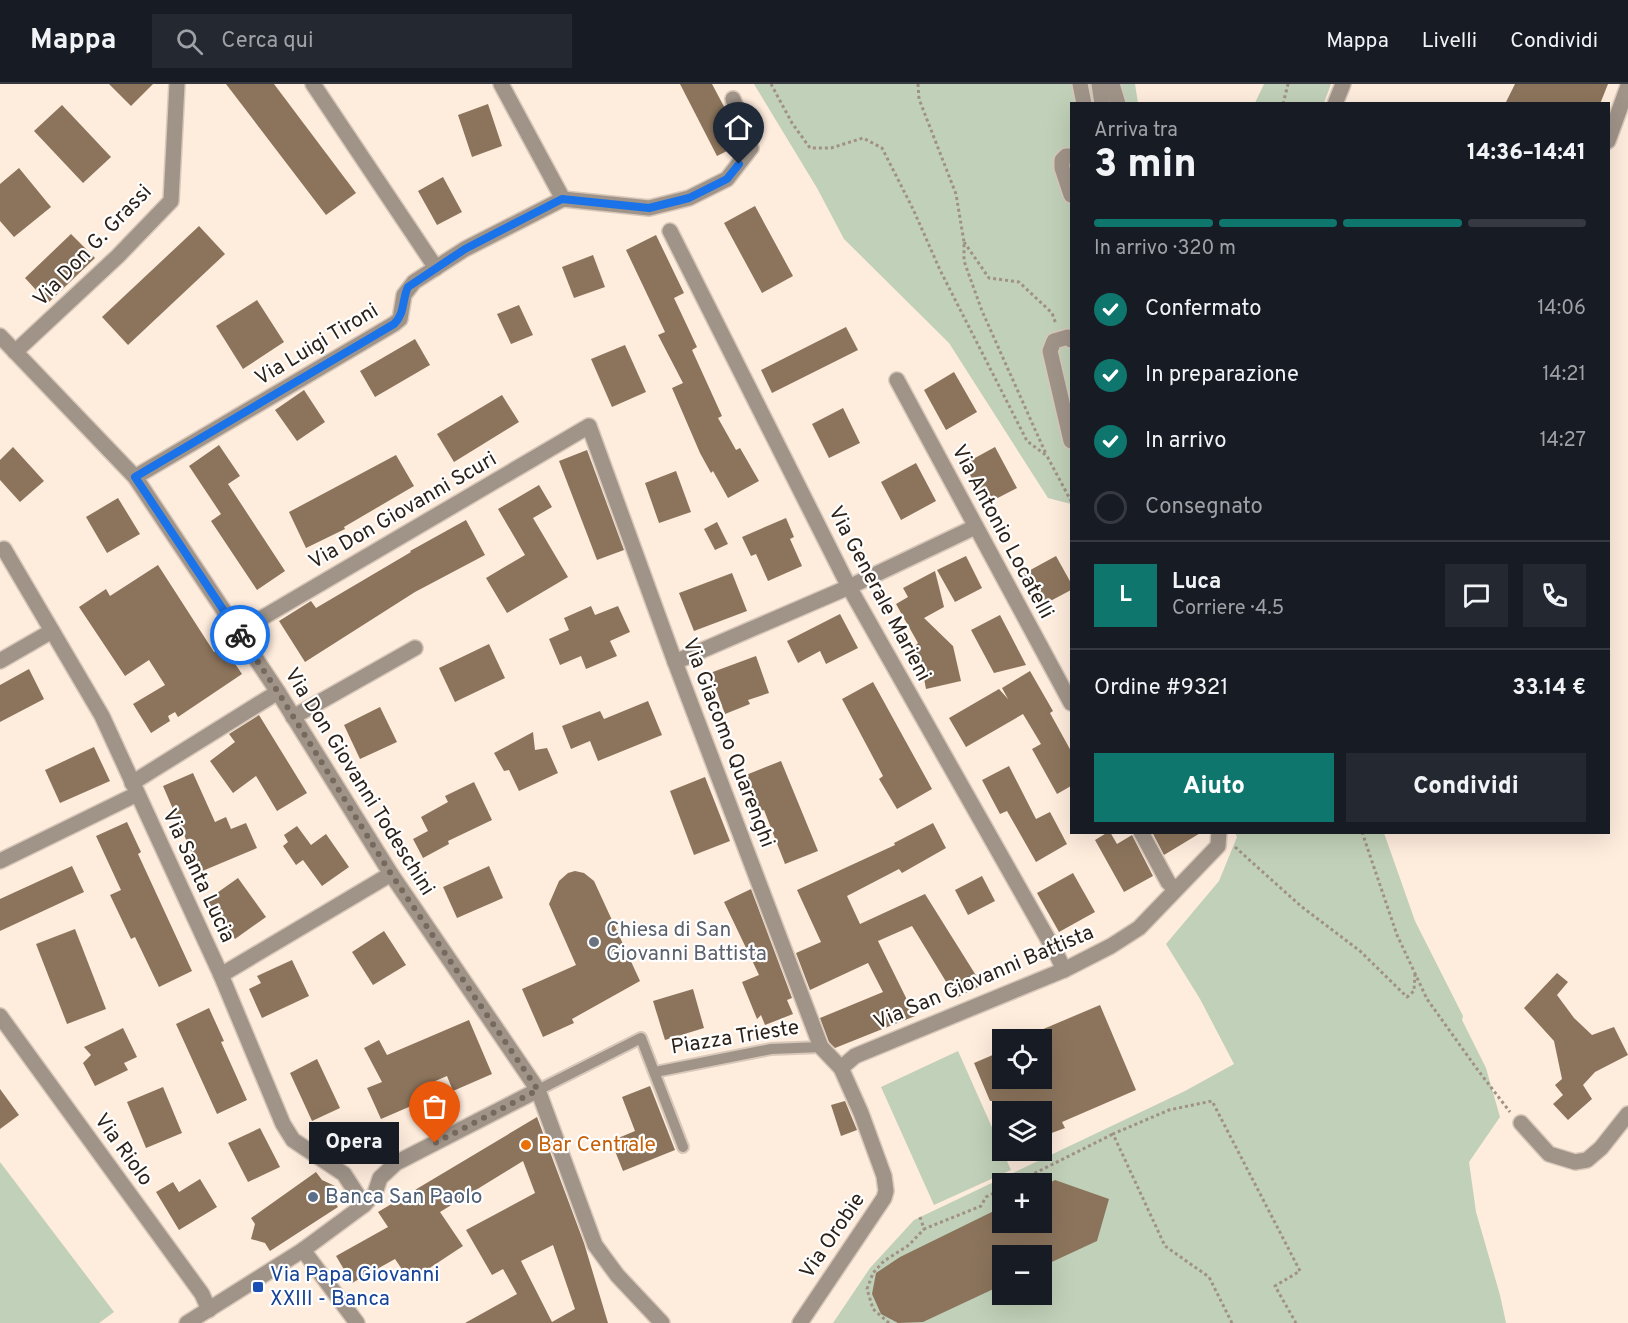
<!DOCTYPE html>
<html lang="it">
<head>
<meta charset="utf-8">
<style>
	body { margin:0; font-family:Overpass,sans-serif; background:#242831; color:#f1f3f6; height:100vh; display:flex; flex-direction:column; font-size:22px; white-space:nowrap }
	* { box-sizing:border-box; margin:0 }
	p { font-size:20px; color:#9ea1a6 }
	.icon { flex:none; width:33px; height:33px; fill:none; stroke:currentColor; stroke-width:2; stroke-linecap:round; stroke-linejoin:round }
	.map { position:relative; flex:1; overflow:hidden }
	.sheet { position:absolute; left:1070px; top:18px; width:540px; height:732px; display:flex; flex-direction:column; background:#171b24; border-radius:0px; box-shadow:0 6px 24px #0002 }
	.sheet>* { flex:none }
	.tools { position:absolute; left:992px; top:945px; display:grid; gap:12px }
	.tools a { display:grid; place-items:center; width:60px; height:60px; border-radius:0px; background:#171b24; box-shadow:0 6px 24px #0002; font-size:30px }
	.pin { position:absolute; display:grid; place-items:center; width:51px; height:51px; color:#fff; margin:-62px -26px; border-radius:50% 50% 50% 0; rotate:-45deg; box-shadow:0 0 6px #0007 }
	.pin .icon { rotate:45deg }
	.courier { position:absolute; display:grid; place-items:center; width:60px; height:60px; margin:-30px; border:4px solid #1a73e8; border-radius:50%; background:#fff; color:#222; box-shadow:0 2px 8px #0007 }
	.bubble { position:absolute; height:42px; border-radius:0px; background:#171b24; box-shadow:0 6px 24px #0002; font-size:20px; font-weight:800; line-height:42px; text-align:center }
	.overview em { font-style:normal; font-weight:800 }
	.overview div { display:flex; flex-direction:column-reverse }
	.overview { display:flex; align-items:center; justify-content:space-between; height:102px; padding:0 24px }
	h1 { font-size:39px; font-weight:800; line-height:45px }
	.bar { display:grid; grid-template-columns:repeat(4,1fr); gap:9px 6px; align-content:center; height:72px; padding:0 24px }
	.bar i { height:8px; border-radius:4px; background:#363941 }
	.bar .current { background:#0f766e }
	.bar p { grid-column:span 4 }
	.line { display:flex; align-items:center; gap:15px; padding:0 24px; border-top:2px solid #363941 }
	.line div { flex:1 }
	.round { display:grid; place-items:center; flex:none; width:63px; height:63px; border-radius:0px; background:#242831 }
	ol { padding:0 24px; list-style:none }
	li { display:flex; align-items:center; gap:18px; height:66px }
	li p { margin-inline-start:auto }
	li .icon { padding:6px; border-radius:50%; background:#0f766e; color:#fff; stroke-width:4 }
	li:last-child { color:#9ea1a6 }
	li i { width:33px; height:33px; border:3px solid #363941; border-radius:50% }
	.button { display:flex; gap:12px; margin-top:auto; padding:12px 24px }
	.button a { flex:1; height:69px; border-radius:0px; background:#0f766e; color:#fff; font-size:24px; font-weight:800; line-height:69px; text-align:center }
	.button a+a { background:#242831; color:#f1f3f6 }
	header { display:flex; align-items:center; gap:36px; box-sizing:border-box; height:84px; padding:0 30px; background:#171b24; border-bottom:2px solid #363941 }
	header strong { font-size:28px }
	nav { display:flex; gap:33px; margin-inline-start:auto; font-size:21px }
	.search { width:420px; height:54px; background:#242831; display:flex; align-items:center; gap:15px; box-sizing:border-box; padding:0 21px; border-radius:0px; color:#9ea1a6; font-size:22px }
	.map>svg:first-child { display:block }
</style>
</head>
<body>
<header>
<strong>Mappa</strong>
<div class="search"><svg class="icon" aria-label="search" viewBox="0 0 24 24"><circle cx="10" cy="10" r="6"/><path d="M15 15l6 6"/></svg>Cerca qui</div>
<nav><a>Mappa</a><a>Livelli</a><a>Condividi</a></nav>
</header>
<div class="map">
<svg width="1628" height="1239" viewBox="0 0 1628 1239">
	<rect width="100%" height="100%" fill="#feecdd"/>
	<g fill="#c1d0b8" fill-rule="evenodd">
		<path d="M754,0h381l3,19 -67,1v400l-23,-6 -99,-155 -105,-104 -27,-51z"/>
		<path d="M1264,0h67l-7,19h-69z"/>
		<path d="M1235,749h149l31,88 48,95 -1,4 24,48 14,49 -31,45 7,50 24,83 6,28h-673l37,-55 44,-48 271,-129 49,-27 -34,-65 -34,-55 53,-63 18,-44zM1002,1100h39v38h-39zM1002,1172h39v38h-39z"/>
		<path d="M958,967l53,119 -77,35 -53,-118z"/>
		<path d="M0,1078l114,150 -15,11h-99z"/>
	</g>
	<g fill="#8c745c" fill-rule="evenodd">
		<path d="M109,0h44l-22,22z"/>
		<path d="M226,0h48l82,109 -30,22z"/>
		<path d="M680,0h32l17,32 10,29 -22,11z"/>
		<path d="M1515,0h93l-8,20h-95z"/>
		<path d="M488,20l14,42 -30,11 -14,-42z"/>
		<path d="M62,21l49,52 -28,26 -49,-52z"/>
		<path d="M19,84l32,39 -37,30 -14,-16v-37z"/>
		<path d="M443,93l19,35 -25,13 -19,-34z"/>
		<path d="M755,122l38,70 -31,17 -38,-70z"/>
		<path d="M199,142l26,28 -97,91 -26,-28z"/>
		<path d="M71,150l24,24 -47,45 -23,-25z"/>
		<path d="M656,151l28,58 -10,5 23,49 -5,3 30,66 -4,2 18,32 4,-2 19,33 -31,17 -15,-27 -2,2 -11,-20 -28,-65 11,-5 -25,-48 7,-3 -39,-82z"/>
		<path d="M593,171l12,32 -31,11 -12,-31z"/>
		<path d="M257,216l27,42 -41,27 -27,-43z"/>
		<path d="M519,221l14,30 -22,9 -14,-30z"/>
		<path d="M846,243l12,23 -86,43 -11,-23z"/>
		<path d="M415,255l15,26 -55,32 -15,-26z"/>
		<path d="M625,261l21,47 -34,15 -21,-48z"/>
		<path d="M954,288l23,40 -31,18 -22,-40z"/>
		<path d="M304,306l21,32 -28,19 -22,-31z"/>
		<path d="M502,311l17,27 -65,40 -17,-28z"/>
		<path d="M843,324l17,35 -31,15 -17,-34z"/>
		<path d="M219,361l21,31 -12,8 57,87 -28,19 -46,-69 10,-7 -32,-48z"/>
		<path d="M13,363l31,34 -24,21 -20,-22v-20z"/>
		<path d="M995,363l22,41 -31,16 -22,-40z"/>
		<path d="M587,366l37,100 -27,10 -38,-99z"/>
		<path d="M396,371l18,31 -70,41 1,2 -39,19 -17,-36z"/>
		<path d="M916,379l20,38 -35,19 -20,-38z"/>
		<path d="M676,387l15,41 -32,11 -14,-40z"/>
		<path d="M539,401l13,22 -19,11 35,59 -61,36 -21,-35 39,-23 -27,-46z"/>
		<path d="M118,414l22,36 -33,19 -21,-36z"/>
		<path d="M786,434l8,19 -4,2 12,27 -34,15 -12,-27 -5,2 -9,-19z"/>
		<path d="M466,436l19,35 -70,37 -110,70 -26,-41 32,-20 5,7 95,-56 -1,-1z"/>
		<path d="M717,438l11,22 -13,6 -11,-21z"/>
		<path d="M966,472l16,32 -27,14 -18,-32z"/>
		<path d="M1056,472l15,27v7l-30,16 -18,-32z"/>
		<path d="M158,481l56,87 9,-6 19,28 -64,43 -3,-5 -7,4 2,5 -19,12 -18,-29 32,-19 -16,-25 -24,16 -46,-69 27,-18 4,7z"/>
		<path d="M935,487l9,36 -20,11 29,28 8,35 -35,8 -4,-21 -15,-13 11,-12 -22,-39 12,-7 -5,-9z"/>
		<path d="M732,489l15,38 -53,20 -15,-38z"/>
		<path d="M591,522l4,9 23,-9 12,26 -20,9 7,15 -31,13 -5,-13 -21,9 -11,-26 20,-9 -5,-12z"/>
		<path d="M840,530l18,34 -32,16 -6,-13 -22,12 -11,-22z"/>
		<path d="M1000,531l26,50 -32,8 -23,-43z"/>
		<path d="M489,560l16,34 -50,24 -16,-34z"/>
		<path d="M756,572l13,37 -21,7 2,4 -25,10 -15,-41z"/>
		<path d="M29,585l15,30 -44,23v-37z"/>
		<path d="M1030,587l23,40 -3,2 21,38v35l-14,8 -25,-45 9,-5 -18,-30 -57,33 -17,-29 50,-29 9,10 -6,-11z"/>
		<path d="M873,598l59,107 -35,20 -18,-30 4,-3 -41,-77z"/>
		<path d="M648,617l14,34 -64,26 -8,-20 -19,8 -9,-23 38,-15 4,8z"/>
		<path d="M380,623l17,35 -37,17 -16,-34z"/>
		<path d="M259,631l48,78 -30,18 -21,-35 -23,17 -23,-32 25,-19 -6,-8z"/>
		<path d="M533,648l2,18 12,-2 11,25 -39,18 -10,-21 -5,1 -10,-18z"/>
		<path d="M94,663l16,34 -50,22 -15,-33z"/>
		<path d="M781,677l37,90 -33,13 -21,-54 -4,1 -14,-36z"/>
		<path d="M1009,682l27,53 14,-7 17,32 -31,18 -29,-51 -7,3 -18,-34z"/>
		<path d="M193,689l22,49 11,-5 5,12 15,-6 11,25 -57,24 -37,-86z"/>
		<path d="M705,693l25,64 -36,14 -24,-64z"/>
		<path d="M474,698l18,38 -44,21 1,3 -26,14 -10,-19 15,-8 -7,-14 27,-15 -3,-6z"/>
		<path d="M127,738l14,30 -3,2 54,117 -33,16 -24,-50 -4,2 -21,-44 11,-5 -25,-54z"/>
		<path d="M933,739l13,25 -44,25 -3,-4 -52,27 13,28 65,-30 57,91 -26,13 -44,-72 -34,15 37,75 -80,32 -6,-6 -9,-24 63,-26 -15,-29 -58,27 -14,-37 25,-11 -24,-52 98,-45 -1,-2z"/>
		<path d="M297,742l14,19 15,-11 23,33 -27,19 -19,-26 -7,5 -13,-19 5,-4 -4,-7z"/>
		<path d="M1108,748h2l7,12 15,-9 21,41 -29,16 -29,-52z"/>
		<path d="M1152,748h50l-38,23z"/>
		<path d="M72,782l12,26 -84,39v-32z"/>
		<path d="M489,782l14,32 -46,20 -14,-31z"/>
		<path d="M575,787l9,2 10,8 46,100 -68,38 2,4 -31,14 -21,-48 54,-24 -27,-61 10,-23 9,-8z"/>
		<path d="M1073,789l22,39 -36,20 -22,-39z"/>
		<path d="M982,792l13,25 -27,14 -13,-25z"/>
		<path d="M238,794l28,39 -31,22 -28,-39z"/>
		<path d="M751,805l41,109 -5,2 6,14 -28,11 -4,-10 -4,4 -15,-37 17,-7 -35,-73z"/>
		<path d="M75,845l31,80 -39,15 -31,-80z"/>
		<path d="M384,847l22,34 -33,20 -21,-33z"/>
		<path d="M292,876l17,36 -47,22 -13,-29 12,-6 -4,-7z"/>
		<path d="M1557,889l11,9 -11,13 17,23 18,17 22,-8 14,28 -33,17 -12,13 9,14 -24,21 -15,-16 10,-9 -8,-10 7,-6 -8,-38 -30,-33z"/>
		<path d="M693,905l11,39 -39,12 -12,-39z"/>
		<path d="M1100,921l36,85 -74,32 3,6 -24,9v-25h-45l-4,-11h-2l-16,-38 28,-12v27h39v-48z"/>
		<path d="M209,924l15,33 -3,1 26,58 -30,14 -41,-90z"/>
		<path d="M469,936l23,54 -39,17 -6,-15 -28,12 6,12 -44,19 -14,-31 15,-6 -18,-34 15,-8 8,15z"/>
		<path d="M123,944l14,29 -13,6 4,7 -33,16 -12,-23 8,-8 -7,-8z"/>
		<path d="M317,975l23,49 -28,13 -22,-48z"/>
		<path d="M650,1002l25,64 -52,21 -12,-30 24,-10 -13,-34z"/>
		<path d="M163,1003l19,46 -36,15 -19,-46z"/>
		<path d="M0,1005l19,26 -19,14z"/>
		<path d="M845,1017l12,29 -16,6 -10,-31z"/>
		<path d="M537,1033l47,126 24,80h-143l52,-29 -14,-25 -11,6 -26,-45 69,-37 -12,-32 -83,51 23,34 -53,35 -15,-22 -43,24 -16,-27 52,-29 -10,-15zM553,1161l22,64 -23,13 -31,-61z"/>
		<path d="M260,1044l20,39 -32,15 -20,-39z"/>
		<path d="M316,1088l6,8 13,6 -2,14 5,7 -68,44 -5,-8 -14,-4 4,-15 -4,-6z"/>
		<path d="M200,1095l17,28 -38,23 -23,-38 17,-10 6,10z"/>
		<path d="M1055,1096l54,19 -12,42 -56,26v-11h-39v29l-79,37 -25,1 -17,-9 -9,-20 4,-21 24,-16 102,-50v15h39v-35z"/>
	</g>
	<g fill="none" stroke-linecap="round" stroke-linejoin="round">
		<defs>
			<g id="pedestrian">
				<path d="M655,988l116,-23 50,-2"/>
				<path d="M538,1006l103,-52 42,109"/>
			</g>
			<g id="minor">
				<path d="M313,0l123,184"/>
				<path d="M501,0l62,115"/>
				<path d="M1080,0l4,20"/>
				<path d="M1099,0l3,20"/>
				<path d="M1112,0l6,20"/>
				<path d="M1335,20l8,-20"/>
				<path d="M1608,57l20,-55"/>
				<path d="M1071,72h-5l-4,4v8l9,27"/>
				<path d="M563,115l86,9 40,-10 38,-19 24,-31 -18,-49"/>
				<path d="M670,147l179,356 208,368 7,15"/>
				<path d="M0,252l135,141 143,215 113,182 147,216"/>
				<path d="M1071,256l-3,-3 -14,4 -4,10 21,90"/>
				<path d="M15,268l103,-96 53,-55 6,-117"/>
				<path d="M897,296l174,323"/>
				<path d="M135,393l259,-153 6,-5 4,-24 10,-13 51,-33 98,-50"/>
				<path d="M4,465l98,167 119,259 62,149 10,16 51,34 20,31"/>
				<path d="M238,548l351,-206 86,236 146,385 20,21 20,45 23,63 2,15 -2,7 -84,125"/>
				<path d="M0,577l52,-30"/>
				<path d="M675,578l174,-75 126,-60"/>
				<path d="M293,633l122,-69"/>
				<path d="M132,699l146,-91"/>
				<path d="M1141,748l27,50 7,7"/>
				<path d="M0,777l137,-67"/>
				<path d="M221,891l170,-101"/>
				<path d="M0,932l202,278 7,16"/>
				<path d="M841,984l14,-12 209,-86 47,-24 28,-18 79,-82 1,-14"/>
				<path d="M1521,1039l28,31 26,8 12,-2 14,-12 27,-34"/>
			</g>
			<g id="tertiary">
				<path d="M303,1166l54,73"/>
				<path d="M187,1239l116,-73 61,-45 11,-12 5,-15 16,-15 142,-73 57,155 22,30 45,48"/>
			</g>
		</defs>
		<use href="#pedestrian" stroke="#d8c8ba" stroke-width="14"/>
		<use href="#minor" stroke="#d8c8ba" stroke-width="18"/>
		<use href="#tertiary" stroke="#d8c8ba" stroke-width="18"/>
		<g stroke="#a09185" stroke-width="3" stroke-dasharray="3 3" stroke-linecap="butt">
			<path d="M771,0l21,39 18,25h21l32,-10 19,10 31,61 27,61 87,171 20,15 24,45"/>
			<path d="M918,0l1,15 37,95 8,48v19l18,50 64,143"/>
			<path d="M1283,20l5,-20"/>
			<path d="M964,158l25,36 30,4 33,31 4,11"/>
			<path d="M1362,748l35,103 30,64 50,70 33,43"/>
			<path d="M1235,763l67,60 58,44 47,46 7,-6 1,-17"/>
			<path d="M1013,1100l100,-50"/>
			<path d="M920,1133l4,12 57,-23 5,-9 16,-8"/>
			<path d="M889,1239l-16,-14 -6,-20 6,-16 11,-12 25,-16 15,-16"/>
			<path d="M1232,1239l-23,-46 -44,-31 -52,-112 56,-24 43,-9 88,170 -25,15 21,37"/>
		</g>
		<use href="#pedestrian" stroke="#a09489" stroke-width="10"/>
		<use href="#minor" stroke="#a09489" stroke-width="15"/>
		<use href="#tertiary" stroke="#a09489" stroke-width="15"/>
	</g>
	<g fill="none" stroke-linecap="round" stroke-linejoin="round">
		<path stroke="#76695e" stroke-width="6" stroke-dasharray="0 10.8" d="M240,551l38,57 113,182 147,216 -103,53"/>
		<path stroke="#1a73e8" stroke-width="8" d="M240,551l-105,-158 259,-153c11,-10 8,-25 14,-37l57,-38 97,-50 87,9 40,-10 38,-19 12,-15"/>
	</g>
	<circle fill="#6b7280" stroke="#fff" stroke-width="2" cx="594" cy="858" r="6"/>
	<circle fill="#e8710a" stroke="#fff" stroke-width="2" cx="526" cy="1061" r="6"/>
	<circle fill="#5c6f8a" stroke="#fff" stroke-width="2" cx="313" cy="1113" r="6"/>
	<rect fill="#1a4fb4" stroke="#fff" stroke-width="2" x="252" y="1197" width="12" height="12" rx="3"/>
	<g text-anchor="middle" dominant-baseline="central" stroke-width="4.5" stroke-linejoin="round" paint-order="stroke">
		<g font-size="21" fill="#2d2219" stroke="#fff">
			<text transform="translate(93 162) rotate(-46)">Via Don G. Grassi</text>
			<text transform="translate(317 261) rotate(-31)">Via Luigi Tironi</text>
			<text transform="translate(403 427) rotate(-30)">Via Don Giovanni Scuri</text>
			<text transform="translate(1002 448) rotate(62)">Via Antonio Locatelli</text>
			<text transform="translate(879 510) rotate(62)">Via Generale Marieni</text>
			<text transform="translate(728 659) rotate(69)">Via Giacomo Quarenghi</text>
			<text transform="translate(359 698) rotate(58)">Via Don Giovanni Todeschini</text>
			<text transform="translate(198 792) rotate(65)">Via Santa Lucia</text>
			<text transform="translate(984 894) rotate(-23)">Via San Giovanni Battista</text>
			<text transform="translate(735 954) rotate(-9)">Piazza Trieste</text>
			<text transform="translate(123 1066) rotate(54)">Via Riolo</text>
			<text transform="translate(833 1152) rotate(-56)">Via Orobie</text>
		</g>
		<g font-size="21" fill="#5b616d" stroke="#fff" text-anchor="start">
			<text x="606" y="846">Chiesa di San<tspan x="606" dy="24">Giovanni Battista</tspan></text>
		</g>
		<g font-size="21" fill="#c56008" stroke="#fff" text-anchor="start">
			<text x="538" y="1061">Bar Centrale</text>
		</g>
		<g font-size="21" fill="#4e5e75" stroke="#fff" text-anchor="start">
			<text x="325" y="1113">Banca San Paolo</text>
		</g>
		<g font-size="21" fill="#164399" stroke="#fff" text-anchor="start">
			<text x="270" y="1191">Via Papa Giovanni<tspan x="270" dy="24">XXIII - Banca</tspan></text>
		</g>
	</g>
</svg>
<div class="tools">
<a><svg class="icon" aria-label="locate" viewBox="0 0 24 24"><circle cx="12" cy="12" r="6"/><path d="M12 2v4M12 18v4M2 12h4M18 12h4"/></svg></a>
<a><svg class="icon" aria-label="layers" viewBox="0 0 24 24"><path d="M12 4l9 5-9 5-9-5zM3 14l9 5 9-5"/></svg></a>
<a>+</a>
<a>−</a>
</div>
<div class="pin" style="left:435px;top:1059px;background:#ea580c"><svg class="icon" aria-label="bag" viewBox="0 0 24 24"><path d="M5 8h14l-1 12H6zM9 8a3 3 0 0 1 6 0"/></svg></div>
<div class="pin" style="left:739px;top:80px;background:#1f2937"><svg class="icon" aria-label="home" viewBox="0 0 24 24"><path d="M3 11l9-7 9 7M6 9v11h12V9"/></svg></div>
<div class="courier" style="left:240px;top:551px"><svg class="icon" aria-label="bike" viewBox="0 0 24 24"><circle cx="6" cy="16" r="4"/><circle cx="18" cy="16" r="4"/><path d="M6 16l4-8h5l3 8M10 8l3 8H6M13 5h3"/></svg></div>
<div class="bubble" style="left:309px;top:1038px;width:90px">Opera</div>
<section class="sheet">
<div class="overview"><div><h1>3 min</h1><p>Arriva tra</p></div><em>14:36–14:41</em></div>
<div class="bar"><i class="current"></i><i class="current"></i><i class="current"></i><i></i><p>In arrivo · 320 m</p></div>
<ol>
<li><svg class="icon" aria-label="check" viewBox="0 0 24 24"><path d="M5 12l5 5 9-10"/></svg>Confermato<p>14:06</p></li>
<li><svg class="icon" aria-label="check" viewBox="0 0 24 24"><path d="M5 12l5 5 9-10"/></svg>In preparazione<p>14:21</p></li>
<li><svg class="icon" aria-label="check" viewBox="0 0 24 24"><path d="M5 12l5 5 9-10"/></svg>In arrivo<p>14:27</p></li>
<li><i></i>Consegnato</li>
</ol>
<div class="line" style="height:108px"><b class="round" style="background:#0f766e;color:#fff">L</b><div><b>Luca</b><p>Corriere · 4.5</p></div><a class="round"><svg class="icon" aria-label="chat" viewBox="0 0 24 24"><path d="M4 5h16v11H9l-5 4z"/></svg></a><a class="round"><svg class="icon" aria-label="phone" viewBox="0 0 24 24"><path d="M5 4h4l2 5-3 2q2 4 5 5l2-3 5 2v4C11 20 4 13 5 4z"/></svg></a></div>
<div class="line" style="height:78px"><div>Ordine #9321</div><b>33.14 €</b></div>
<div class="button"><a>Aiuto</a><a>Condividi</a></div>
</section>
</div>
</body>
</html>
